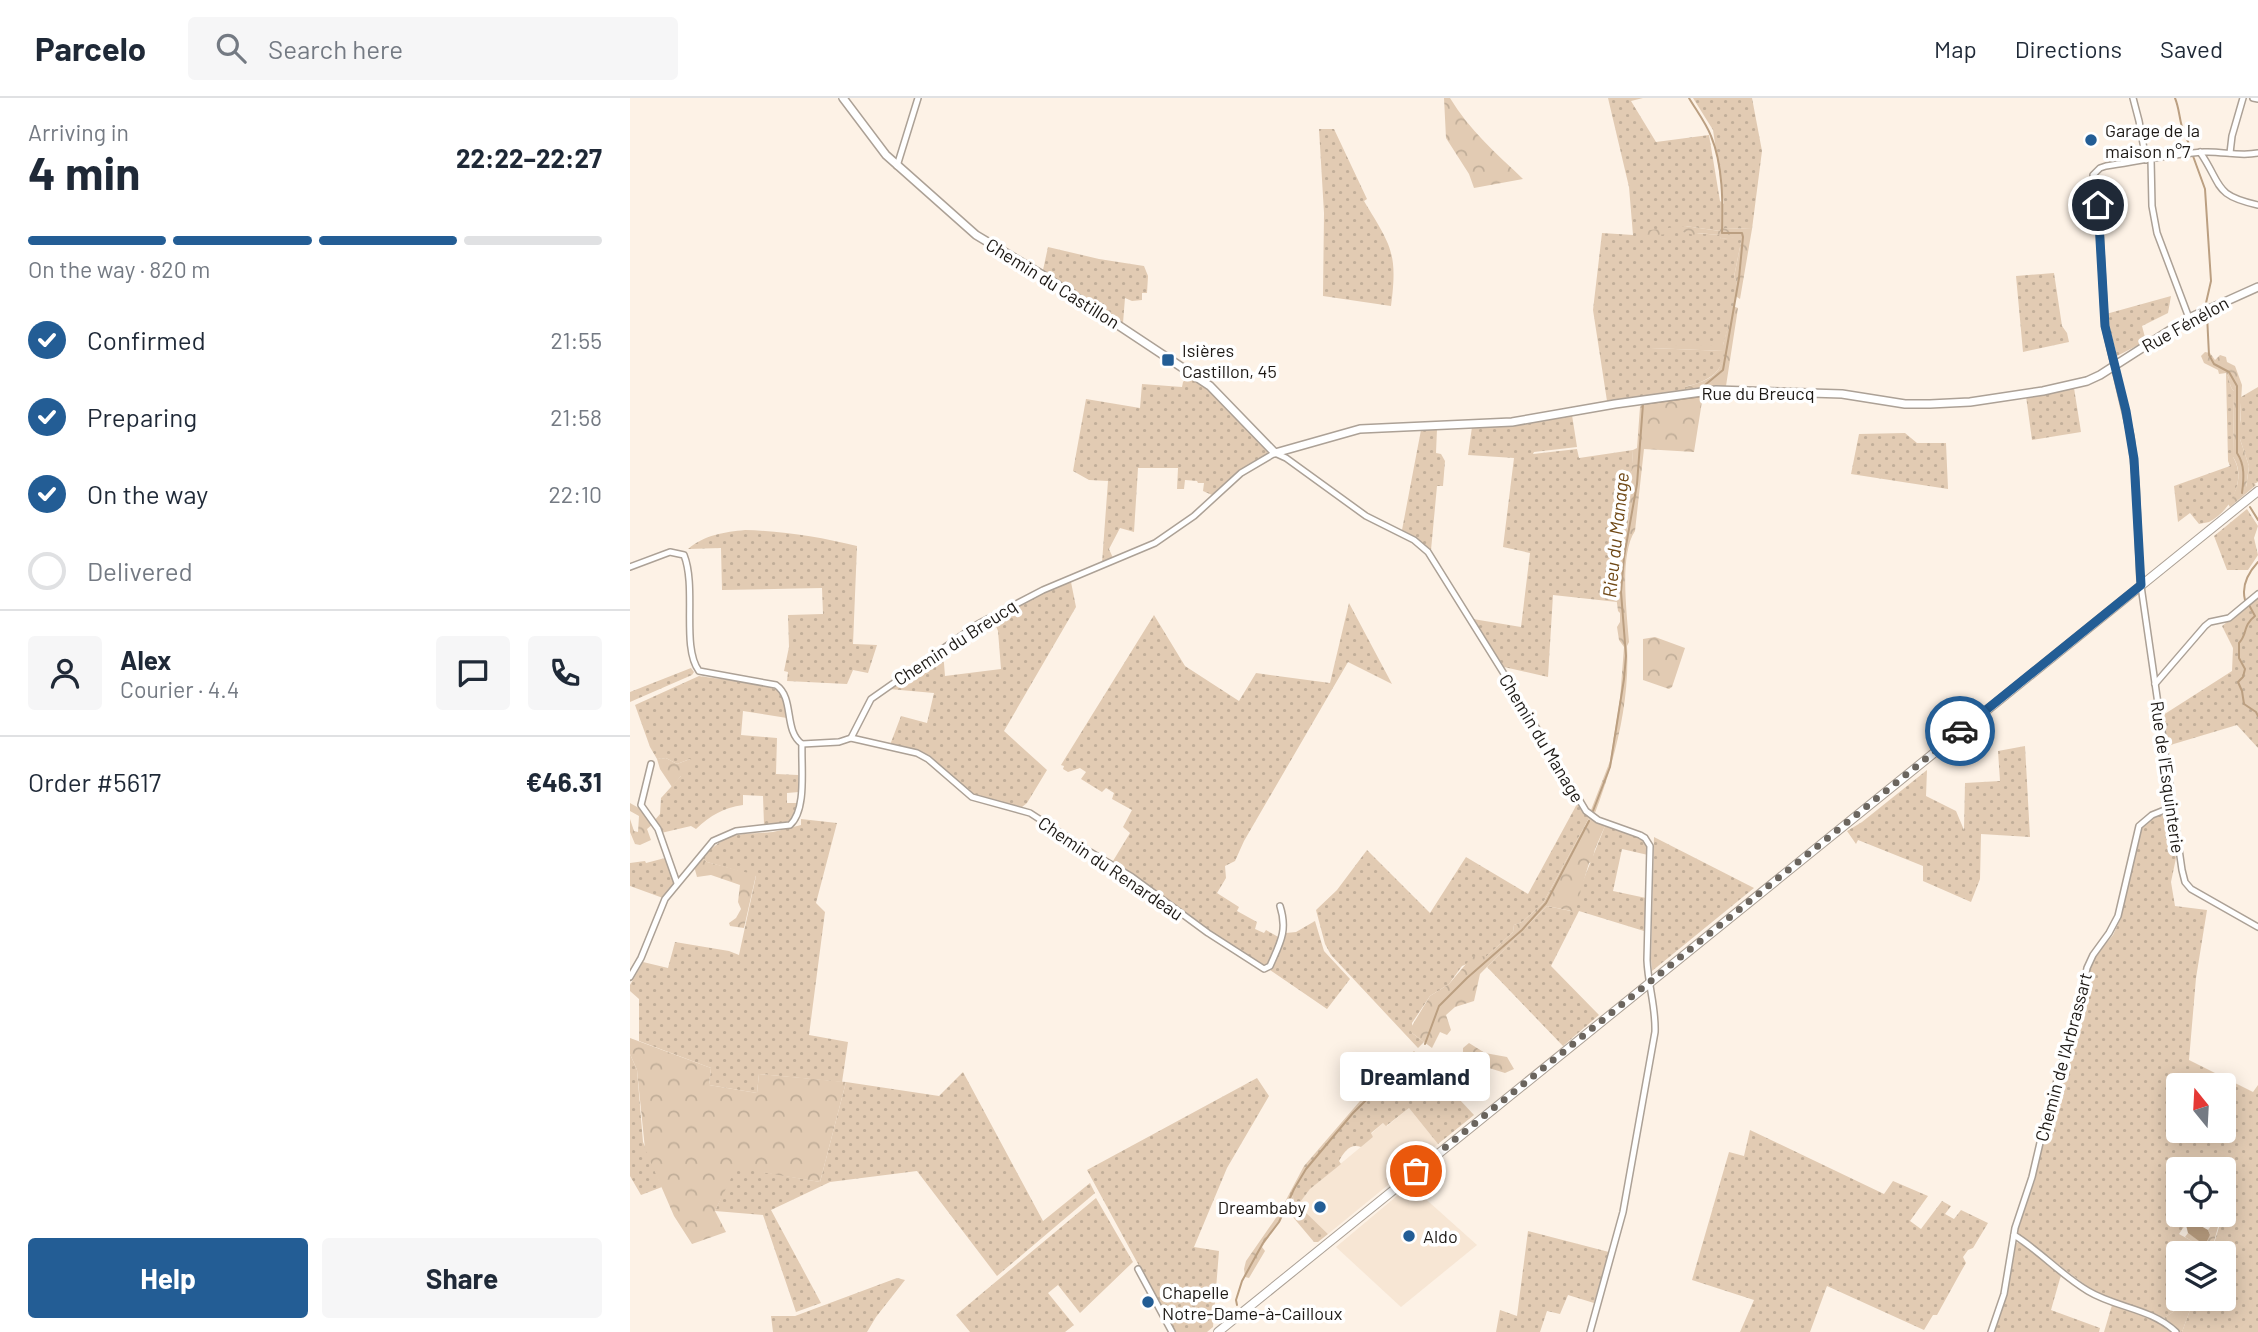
<!DOCTYPE html>
<html lang="en">
<head>
<meta charset="utf-8">
<style>
	body { margin:0; font-family:Barlow,sans-serif; background:#f6f6f7; color:#1f2937; height:100vh; display:flex; flex-direction:column; font-size:26px; white-space:nowrap }
	* { box-sizing:border-box; margin:0 }
	p { font-size:23px; color:#747a83 }
	.icon { flex:none; width:38px; height:38px; fill:none; stroke:currentColor; stroke-width:2; stroke-linecap:round; stroke-linejoin:round }
	.map { position:relative; flex:1; overflow:hidden }
	.side { display:flex; flex-direction:column; background:#fff; width:630px }
	.side>* { flex:none }
	.needle { width:46px; rotate:342deg }
	.controls { position:absolute; left:1536px; top:975px; display:grid; gap:14px }
	.controls a { display:grid; place-items:center; width:70px; height:70px; border-radius:7px; background:#fff; box-shadow:0 4px 18px #0003; font-size:35px }
	.pin { position:absolute; display:grid; place-items:center; width:60px; height:60px; color:#fff; margin:-30px; border:4px solid #fff; border-radius:50%; box-shadow:0 2px 7px #0007 }
	.courier { position:absolute; display:grid; place-items:center; width:70px; height:70px; margin:-35px; border:5px solid #235d95; border-radius:50%; background:#fff; color:#222; box-shadow:0 2px 9px #0007 }
	.bubble { position:absolute; height:49px; border-radius:7px; background:#fff; box-shadow:0 4px 18px #0003; font-size:23px; font-weight:700; line-height:49px; text-align:center }
	.overview em { font-style:normal; font-weight:700 }
	.overview div { display:flex; flex-direction:column-reverse }
	.overview { display:flex; align-items:center; justify-content:space-between; height:119px; padding:0 28px }
	h1 { font-size:46px; font-weight:700; line-height:52px }
	.bar { display:grid; grid-template-columns:repeat(4,1fr); gap:10px 7px; align-content:center; height:84px; padding:0 28px }
	.bar i { height:9px; border-radius:5px; background:#e0e1e3 }
	.bar .active { background:#235d95 }
	.bar p { grid-column:span 4 }
	.line { display:flex; align-items:center; gap:18px; padding:0 28px; border-top:2px solid #e0e1e3 }
	.line div { flex:1 }
	.round { display:grid; place-items:center; flex:none; width:74px; height:74px; border-radius:7px; background:#f6f6f7 }
	ol { padding:0 28px; list-style:none }
	li { display:flex; align-items:center; gap:21px; height:77px }
	li p { margin-inline-start:auto }
	li .icon { padding:7px; border-radius:50%; background:#235d95; color:#fff; stroke-width:4 }
	li:last-child { color:#747a83 }
	li i { width:38px; height:38px; border:4px solid #e0e1e3; border-radius:50% }
	.action { display:flex; gap:14px; margin-top:auto; padding:14px 28px }
	.action a { flex:1; height:80px; border-radius:7px; background:#235d95; color:#fff; font-size:28px; font-weight:700; line-height:80px; text-align:center }
	.action a+a { background:#f6f6f7; color:#1f2937 }
	header { display:flex; align-items:center; gap:42px; box-sizing:border-box; height:98px; padding:0 35px; background:#fff; border-bottom:2px solid #e0e1e3 }
	header strong { font-size:33px }
	nav { display:flex; gap:38px; margin-inline-start:auto; font-size:24px }
	.search { width:490px; height:63px; background:#f6f6f7; display:flex; align-items:center; gap:18px; box-sizing:border-box; padding:0 24px; border-radius:7px; color:#747a83; font-size:26px }
	main { display:flex; flex:1; min-height:0 }
	.map>svg:first-child { display:block }
</style>
</head>
<body>
<header>
<strong>Parcelo</strong>
<div class="search"><svg class="icon" aria-label="search" viewBox="0 0 24 24"><circle cx="10" cy="10" r="6"/><path d="M15 15l6 6"/></svg>Search here</div>
<nav><a>Map</a><a>Directions</a><a>Saved</a></nav>
</header>
<main>
<section class="side">
<div class="overview"><div><h1>4 min</h1><p>Arriving in</p></div><em>22:22–22:27</em></div>
<div class="bar"><i class="active"></i><i class="active"></i><i class="active"></i><i></i><p>On the way · 820 m</p></div>
<ol>
<li><svg class="icon" aria-label="check" viewBox="0 0 24 24"><path d="M5 12l5 5 9-10"/></svg>Confirmed<p>21:55</p></li>
<li><svg class="icon" aria-label="check" viewBox="0 0 24 24"><path d="M5 12l5 5 9-10"/></svg>Preparing<p>21:58</p></li>
<li><svg class="icon" aria-label="check" viewBox="0 0 24 24"><path d="M5 12l5 5 9-10"/></svg>On the way<p>22:10</p></li>
<li><i></i>Delivered</li>
</ol>
<div class="line" style="height:126px"><a class="round"><svg class="icon" aria-label="person" viewBox="0 0 24 24"><circle cx="12" cy="8" r="4"/><path d="M4 21q1-7 8-7t8 7"/></svg></a><div><b>Alex</b><p>Courier · 4.4</p></div><a class="round"><svg class="icon" aria-label="chat" viewBox="0 0 24 24"><path d="M4 5h16v11H9l-5 4z"/></svg></a><a class="round"><svg class="icon" aria-label="phone" viewBox="0 0 24 24"><path d="M5 4h4l2 5-3 2q2 4 5 5l2-3 5 2v4C11 20 4 13 5 4z"/></svg></a></div>
<div class="line" style="height:91px"><div>Order #5617</div><b>€46.31</b></div>
<div class="action"><a>Help</a><a>Share</a></div>
</section>
<div class="map">
<svg width="1628" height="1234" viewBox="0 0 1628 1234">
	<defs>
		<pattern id="grass-dots" width="8" height="8" patternUnits="userSpaceOnUse" patternTransform="scale(1.75)"><rect width="8" height="8" fill="#e2cbb3"/><path d="M2 2h.1M6 6h.1" fill="none" stroke="#c1ae99" stroke-width="1.8" stroke-linecap="round"/></pattern>
		<pattern id="forest-crowns" width="20" height="18" patternUnits="userSpaceOnUse" patternTransform="scale(1.75)"><rect width="20" height="18" fill="#e2cbb3"/><path d="M2 6a3 3 0 1 1 6 0M12 15a3 3 0 1 1 6 0" fill="none" stroke="#c1ae99"/></pattern>
	</defs>
	<rect width="100%" height="100%" fill="#fdf2e6"/>
	<g fill="#f7e6d4">
		<path d="M779,1010l29,36 -110,90 -30,-29 12,-16 63,-52 -2,-3 12,-11 4,3z"/>
		<path d="M780,1087l67,60 -76,62 -65,-60z"/>
	</g>
	<g fill="url(#grass-dots)" fill-rule="evenodd">
		<path d="M978,0h35l-12,3 25,41 53,-7 11,66v30l-35,-5 -3,2 1,4 37,3 1,4 20,-3v6l-7,35 3,5 -3,24 -11,39h-72v3l74,3c-3,24 -18,30 -40,36v3l-78,11 -14,-91 9,-77 31,2 -4,-48z"/>
		<path d="M1063,0h59l10,53 -10,78 -29,-1 1,-24 -11,-74z"/>
		<path d="M689,31h15l33,70 -3,2c27,45 34,51 27,105l-68,-10 1,-83z"/>
		<path d="M418,149l51,12 45,7 4,10 -1,17h-5v7l-10,1 -7,-3 -2,25 -80,-53z"/>
		<path d="M1424,175l8,53 5,7 2,9 -46,10 -7,-76z"/>
		<path d="M1541,198l-3,17 -26,13 4,15 -29,15 -11,-42z"/>
		<path d="M1596,275c5,5 2,13 8,18l-1,66c14,22 -2,54 -24,65 -3,1 -7,1 -10,2l-9,-11 -12,9 -4,-36 56,-20 -2,-5z"/>
		<path d="M559,277l32,24 47,52 -1,3 -26,15 -29,26 -9,-4 1,-8h-6l-1,-2 -12,-1 -1,9h-7l1,-21h-40l-4,64 -14,-4 -11,21 4,9 -11,5 6,-82 -19,-1 -16,-9 13,-72 54,9 2,-24 40,3 1,-5z"/>
		<path d="M1628,289v95l-12,6 3,-22 -9,-27 1,-42z"/>
		<path d="M1444,290l7,44 -49,8 -6,-44z"/>
		<path d="M942,317l5,32 -43,5 -1,2 44,-5 2,9 54,-8c-2,27 -2,56 -6,82 -4,24 -13,47 -10,70l-64,-7 -5,82 -44,-10 -31,-48 48,8 9,-74 -27,-6 11,-89 -46,-3 4,-28 43,-1z"/>
		<path d="M807,331l-1,24 5,1 4,7 -2,25h-6l-6,64 -29,-20 19,-100z"/>
		<path d="M1275,335l12,10h29l2,46 -97,-15 8,-40z"/>
		<path d="M1617,411l11,17 -4,12 4,17 -10,15h-21l-13,-34z"/>
		<path d="M115,432c39,1 75,7 112,16l-4,98 24,1 -9,28 -15,-3 -6,14 -60,-3 1,-9 -4,-1 5,-24 -1,-32 35,-1 -1,-26 -100,2 -1,-42 -33,1c16,-14 37,-17 57,-19z"/>
		<path d="M441,484l5,25 -72,124 43,39 -20,33 -5,4 -46,-11 -10,-5 -40,-36 -36,-10 11,-29 26,7 7,-30 -45,-4 54,-38 2,25 56,-7 -3,-38 -5,-12 53,-28z"/>
		<path d="M1628,499v151l-21,-23 -70,21 -7,-29 72,-46 1,-23 -11,-22z"/>
		<path d="M719,505l43,81 -44,-22 -104,179 -9,20 -10,5 1,12 -9,15 22,14 -2,4 20,11 -2,7 9,4 2,-3 14,8 -14,29 -67,-43 -86,-63 17,-28 -7,-6 9,-17 -20,-11 2,-6 -8,-5 -4,4 -21,-13 5,-7 -6,-4 -12,4 -5,-3 1,-3 -3,-1 93,-150 31,51 54,35 17,-28 74,10z"/>
		<path d="M61,570l3,4 -2,3 -62,27v-10z"/>
		<path d="M69,578c16,3 69,7 80,15 7,6 7,19 8,27l-44,-7 -2,24 36,3 -1,36 22,1 1,17 -12,1v10h10c-1,21 -16,22 -33,22l-1,-29 -20,-1v10c-20,3 -32,10 -47,24l-5,-3 -30,7 -7,-12 6,-7 1,-16 20,-22v-4l6,-1 3,-12 -13,5 -11,-6 -9,1 -7,-12 -15,-42z"/>
		<path d="M1395,648l5,91 -49,-3 -1,45 -9,23 -48,-21v-15l-65,-26 -2,4 -9,-13 15,-9 65,-52 -1,26 30,15 8,19 1,-47 35,-2 -2,-30z"/>
		<path d="M947,706l12,14 -46,85 -21,19 -8,3 -1,7 -26,24 -25,10 -13,18 -19,12 -18,27v10l12,9 -6,6 -87,-93 -6,-11 -9,-34 21,-20 30,-40 63,63 36,-56 62,37z"/>
		<path d="M1536,715l4,2 6,43 -5,24 4,24 32,4 -11,68 -7,82 64,32 5,-7v247h-76l12,-33 30,-1v-45h-13l9,-29 -22,-9 26,-1v-45h-45l1,46 -11,10 1,2 11,-5 6,-7 4,1 -12,18 22,12 -3,7h-19v45l3,1 -3,9 -15,10 -68,-25 -77,-58 -2,-4 18,-51 8,-44 37,-119 10,-49 6,-13 17,-20 7,-15 19,-87c6,-12 15,-15 27,-20zM1549,987h45v45h-45z"/>
		<path d="M171,721l36,4 -21,80 9,9 -16,123 39,7 -6,40 -83,-8 -2,19 -48,-8 2,-17 -72,-27v-42l-9,-8v-6l13,-23 25,6 7,-26 54,9 10,4 17,-79 -49,-14 -5,-4c26,-28 37,-23 71,-26 10,-2 19,-5 28,-7z"/>
		<path d="M975,728l33,11 9,8 1,10 -26,-6 -9,42 33,7 -2,33 -65,-20 -28,55 48,49 -36,31 -76,-79 60,-61 24,5z"/>
		<path d="M1024,739l100,51 -102,83 -1,-12z"/>
		<path d="M35,760l10,24 -12,16 -33,-12v-23l15,-2 1,2z"/>
		<path d="M685,823l9,30 26,28 -23,30 -57,-39 16,-37 10,-1z"/>
		<path d="M784,953l60,64 -36,29 -29,-36 -23,18 -3,-3 -12,10 2,4 -12,10c-11,-4 -17,5 -22,14l2,3 -31,25 -12,16 30,29 -10,8h-4l-27,-32 7,-11 -2,-3h-4l16,-30 62,-72z"/>
		<path d="M0,956l7,16 6,72 19,45 -21,8 -11,-19z"/>
		<path d="M333,974l80,149 47,-38 5,10 -98,83 -80,-105 -87,11 -59,28 50,93 -25,9 -33,-97 -48,-4 20,-44 85,15 26,-100 93,14z"/>
		<path d="M627,980l12,18 -42,72 -33,79 25,4 -6,76 -6,5h-32l-88,-162z"/>
		<path d="M1120,1032l134,64 9,-13 35,15 -18,25 11,8 21,-28 9,5 -6,8 9,5 7,-9 27,13 -15,25 -5,2 -5,7 3,6 -3,5 -26,47h-4l-9,15 -97,-44 -17,46h-70l14,-32 -62,-20 37,-128 15,4z"/>
		<path d="M466,1100l37,64 -53,51 -22,-28 -10,8 26,32 -9,7h-95l-14,-17z"/>
		<path d="M898,1133l81,21 -15,51 -26,-8 -8,19 -13,-3 -7,21h-44l4,-22 17,6z"/>
		<path d="M1385,1144l7,2 39,31 -10,35 49,18 -1,4h-106l16,-48z"/>
		<path d="M267,1180l8,2 -29,37 -9,15h-94l-2,-16h24z"/>
		<path d="M1482,1207l44,14 14,13h-66z"/>
	</g>
	<g fill="url(#forest-crowns)">
		<path d="M814,0h6c19,32 46,55 73,81l-49,9 -5,-14 -23,-36z"/>
		<path d="M1090,103l4,3 -1,24 29,1 -12,70 -6,-4 3,-13 -3,-5 7,-35v-5l-20,2 -2,-4 -21,-2 -4,2 -11,-3 -41,5 -1,-2 1,-4 43,-5 35,5z"/>
		<path d="M1103,208l5,2 -12,78 -41,4v-3c22,-6 37,-11 39,-36l-73,-3 -1,-3h73z"/>
		<path d="M1575,254l5,1 5,7 5,-5 6,2 1,5 8,4 7,19 -2,35 3,11 -3,8 9,27 -3,21 7,-4 3,2 -26,22 -2,-3c10,-13 15,-32 5,-47l1,-66c-6,-5 -3,-13 -8,-18l-7,1 -1,-4 -14,-7 -3,-7z"/>
		<path d="M1073,297l-9,57 -50,-3 -9,82c-16,24 -8,82 -6,111l-2,4c3,56 -12,114 -32,167l-4,-3 19,-49 10,-62 4,-52 -5,-7 -2,-13 3,-5v-9l-2,-2 -3,-23 4,-10 2,-27 6,-18 6,-83 4,-2 3,-41 4,-5z"/>
		<path d="M1025,539l30,11 -13,39 -3,2 -26,-9v-41z"/>
		<path d="M36,660l11,6 13,-5 5,2v11h-14v4l-9,11 -12,-18 -3,-10z"/>
		<path d="M0,705l14,8 9,13 -6,5 4,11 -11,5 -5,-1 -5,-12v-13l4,12 4,1 1,-16 -9,-5z"/>
		<path d="M959,720l16,8 -10,23 -3,13 -3,1 -14,47 -3,1 -25,-5 -67,68 -6,27 -19,6 -9,8 5,15 -4,5 -7,-3 -8,16 -20,-15 -2,-4 20,-33 19,-12 23,-27 15,-1 26,-24 1,-7 8,-3 21,-19z"/>
		<path d="M72,760l5,4 49,13 -12,53 -14,-2 -1,-3 7,-5 5,-9 -3,-7 2,-17 -29,-10 -14,2 -3,-11z"/>
		<path d="M0,940l81,30 -2,17 48,8 2,-19 87,8 -26,100 -84,-14 -21,43 11,21 -34,12 -18,-28 -29,-67 -8,-79 -7,-16z"/>
		<path d="M839,945l16,10 22,4 7,12 -9,4 -35,-11 -7,-5v-9z"/>
		<path d="M658,1098h4l2,3 -32,48 3,4 -16,27 -4,-1 -1,-8 2,-8 34,-49z"/>
		<path d="M1581,1128l7,1 -7,26h-13l2,-7 -15,-9 3,-4 16,11 6,-9 -2,-5z"/>
		<path d="M1552,1201h12l-12,33h-1l-17,-14 15,-10z"/>
	</g>
	<path fill="#bb9f81" d="M1562,1123l16,9 2,5 -4,8 -3,1 -15,-11 -2,-8z"/>
	<g fill="none" stroke-linecap="round" stroke-linejoin="round">
		<g stroke="#bb9f81" stroke-width="2">
			<path d="M1059,0c7,12 17,25 22,38 12,29 12,67 11,97h20l1,4 -4,41 -16,92 -18,15"/>
			<path d="M1545,0c5,12 4,23 9,35 3,6 5,10 7,17"/>
			<path d="M1563,58l12,33 6,92 -5,22"/>
			<path d="M1577,217l2,40 5,9 15,8 8,14v67c8,12 7,25 5,40"/>
			<path d="M1620,409l8,13"/>
			<path d="M1615,502c-4,-15 3,-27 13,-38"/>
			<path d="M1619,507l6,11c-13,10 -7,18 -16,27v15l6,11 -2,8 -5,5 4,9 2,13 12,8 2,4"/>
			<path d="M963,713l17,-44 14,-88 2,-23 -5,-64 3,-35 13,-73 6,-80 61,-8"/>
			<path d="M795,946l14,-38 28,-28 55,-48 24,-27 43,-82"/>
			<path d="M607,1207l-1,-5 6,-19 21,-38 16,-21 15,-33 12,-20 47,-56 61,-60"/>
		</g>
		<defs>
			<g id="street">
				<path d="M1503,0l6,23 7,39"/>
				<path d="M1623,0l5,1"/>
				<path d="M1570,54c23,34 13,43 58,53"/>
				<path d="M1600,55l2,-17 11,-38"/>
				<path d="M1628,55c-18,4 -36,-2 -54,-1 -33,2 -66,9 -98,14l-6,2 -7,7 6,43 6,108 26,111 5,47 4,95 42,291 3,12 6,7 67,38"/>
				<path d="M1521,61l1,47 5,27 32,85"/>
				<path d="M267,68l21,-68"/>
				<path d="M0,469l40,-15 14,3c13,33 -3,92 15,116l77,14c19,13 7,45 26,59 -1,23 5,66 -12,81l-54,6 -23,10 -48,58 -24,59 -11,19"/>
				<path d="M1525,586l50,-58 5,-4 19,-4 29,-24"/>
				<path d="M221,640l66,15 11,6 44,38 58,16 60,39 42,25 76,56 56,36 6,-3c10,-23 18,-35 10,-60"/>
				<path d="M172,646l37,-2 12,-4 20,-39 107,-75 65,-34 112,-47 39,-27 47,-43 34,-20 11,5 80,58 48,24 14,12 78,125 80,134 12,9 42,15 5,3 5,8 -3,114c1,25 9,47 8,72l-32,180 -33,120"/>
				<path d="M21,666l-10,41 17,24 19,54"/>
				<path d="M1384,1137c26,16 47,40 74,56 28,17 63,17 88,41"/>
				<path d="M508,1171l34,63"/>
				<path d="M1361,1234l13,-38 11,-66 17,-51 14,-60 33,-110 8,-39 6,-13 16,-22 9,-17 21,-90 13,-11 20,-8"/>
			</g>
			<path id="secondary" d="M213,0l43,57 90,80 65,39 169,112 65,67 85,-24 152,-7 103,-18 101,-14 126,4 63,10h25l40,-2 73,-11 44,-10 13,-6 89,-57 69,-31"/>
			<path id="primary" d="M588,1234l1040,-841"/>
		</defs>
		<use href="#street" stroke="#aca196" stroke-width="8"/>
		<use href="#secondary" stroke="#aca196" stroke-width="10"/>
		<use href="#primary" stroke="#aca196" stroke-width="10"/>
		<use href="#street" stroke="#fff" stroke-width="5"/>
		<use href="#secondary" stroke="#fff" stroke-width="7"/>
		<use href="#primary" stroke="#fff" stroke-width="8"/>
	</g>
	<g fill="none" stroke-linecap="round" stroke-linejoin="round">
		<path stroke="#6b655e" stroke-width="7" stroke-dasharray="0 12.6" d="M786,1073l544,-440"/>
		<path stroke="#235d95" stroke-width="9" d="M1330,633l181,-146 -7,-126 -8,-48 -21,-85 -7,-121"/>
	</g>
	<g fill="#235d95" stroke="#fff" stroke-width="2.5">
		<circle cx="1461" cy="42" r="7"/>
		<rect x="531" y="255" width="14" height="14" rx="3.5"/>
		<circle cx="690" cy="1109" r="7"/>
		<circle cx="779" cy="1138" r="7"/>
		<circle cx="518" cy="1204" r="7"/>
	</g>
	<g text-anchor="middle" dominant-baseline="central" stroke-width="7" stroke-linejoin="round" paint-order="stroke">
		<g font-size="18" fill="#1d1915" stroke="#fff" text-anchor="start">
			<text x="1475" y="32">Garage de la<tspan x="1475" dy="21">maison n°7</tspan></text>
			<text x="552" y="252">Isières<tspan x="552" dy="21">Castillon, 45</tspan></text>
			<text x="676" y="1109" text-anchor="end">Dreambaby</text>
			<text x="793" y="1138">Aldo</text>
			<text x="532" y="1194">Chapelle<tspan x="532" dy="21">Notre-Dame-à-Cailloux</tspan></text>
		</g>
		<g font-size="18" fill="#1d1915" stroke="#fff">
			<text transform="translate(423 185) rotate(32)">Chemin du Castillon</text>
			<text transform="translate(1555 226) rotate(-29)">Rue Fénélon</text>
			<text x="1128" y="295">Rue du Breucq</text>
			<text transform="translate(325 544) rotate(-33)">Chemin du Breucq</text>
			<text transform="translate(912 640) rotate(59)">Chemin du Manage</text>
			<text transform="translate(1538 679) rotate(82)">Rue de l'Esquinterie</text>
			<text transform="translate(481 770) rotate(34)">Chemin du Renardeau</text>
			<text transform="translate(1433 959) rotate(-75)">Chemin de l'Arbrassart</text>
		</g>
		<g font-size="19" font-style="italic" fill="#704916" stroke="#fff">
			<text transform="translate(985 437) rotate(-84)">Rieu du Manage</text>
		</g>
	</g>
</svg>
<div class="controls">
<a><svg class="needle" viewBox="-14 -14 28 28"><path d="M0-13l5 13h-10z" fill="#e53935"/><path d="M0 13l5-13h-10z" fill="#747a83"/></svg></a>
<a><svg class="icon" aria-label="locate" viewBox="0 0 24 24"><circle cx="12" cy="12" r="6"/><path d="M12 2v4M12 18v4M2 12h4M18 12h4"/></svg></a>
<a><svg class="icon" aria-label="layers" viewBox="0 0 24 24"><path d="M12 4l9 5-9 5-9-5zM3 14l9 5 9-5"/></svg></a>
</div>
<div class="pin" style="left:786px;top:1073px;background:#ea580c"><svg class="icon" aria-label="bag" viewBox="0 0 24 24"><path d="M5 8h14l-1 12H6zM9 8a3 3 0 0 1 6 0"/></svg></div>
<div class="pin" style="left:1468px;top:107px;background:#1f2937"><svg class="icon" aria-label="home" viewBox="0 0 24 24"><path d="M3 11l9-7 9 7M6 9v11h12V9"/></svg></div>
<div class="courier" style="left:1330px;top:633px"><svg class="icon" aria-label="car" viewBox="0 0 24 24"><path d="M5 17H2v-5l4-1 3-4h7l3 4 3 1v5h-3M9 17h6M6 11h13"/><circle cx="7" cy="17" r="2"/><circle cx="17" cy="17" r="2"/></svg></div>
<div class="bubble" style="left:710px;top:954px;width:150px">Dreamland</div>
</div>
</main>
</body>
</html>
